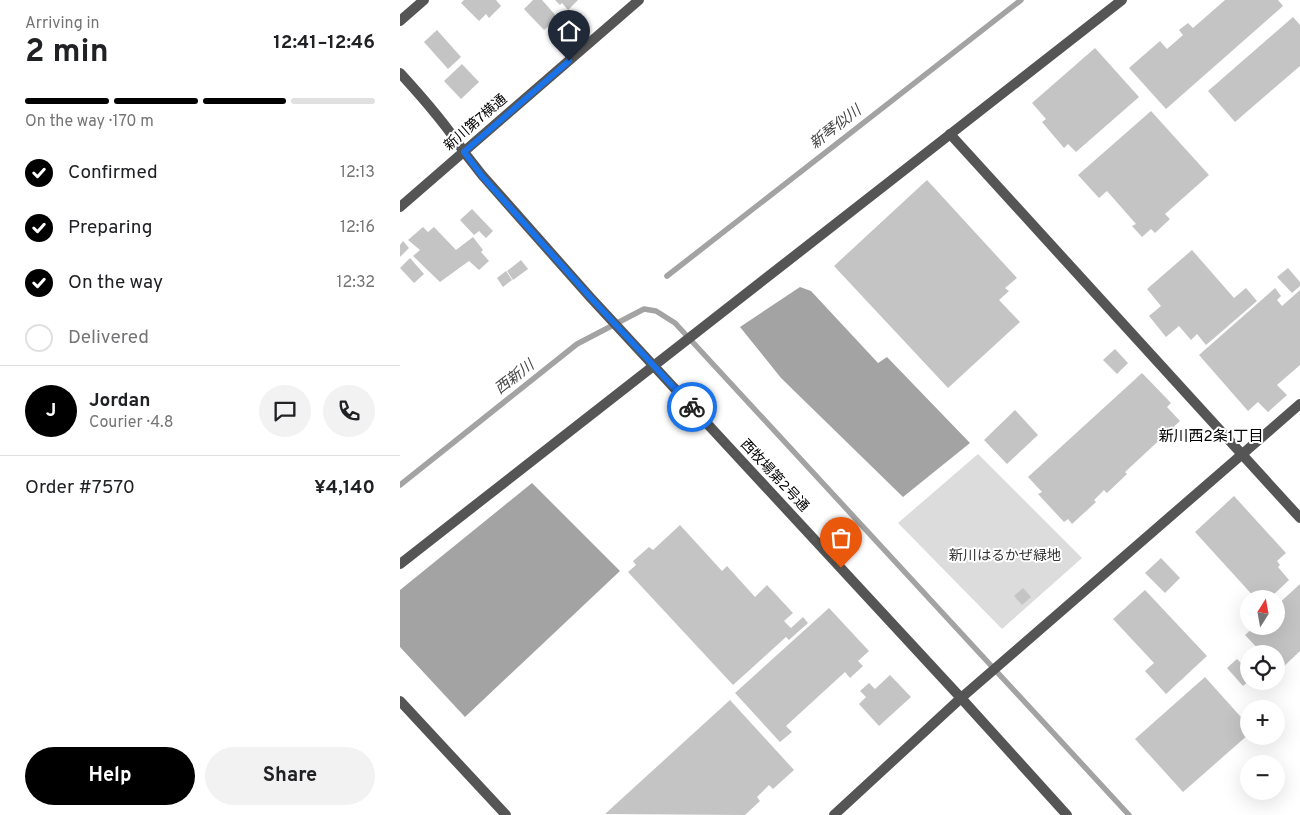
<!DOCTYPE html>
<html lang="en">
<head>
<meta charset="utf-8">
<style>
	body { margin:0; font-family:Overpass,"Noto Sans JP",sans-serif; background:#f2f2f2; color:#202124; height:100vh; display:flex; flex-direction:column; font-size:19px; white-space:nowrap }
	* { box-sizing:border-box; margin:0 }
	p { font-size:16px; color:#757577 }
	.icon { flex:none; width:28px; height:28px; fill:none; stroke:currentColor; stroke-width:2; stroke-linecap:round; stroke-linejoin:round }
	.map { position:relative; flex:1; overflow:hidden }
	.details { display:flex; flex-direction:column; background:#fff; width:400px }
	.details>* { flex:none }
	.needle { width:32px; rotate:11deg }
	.buttons { position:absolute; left:840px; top:590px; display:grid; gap:10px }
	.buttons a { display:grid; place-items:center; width:45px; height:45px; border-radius:50%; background:#fff; box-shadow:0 5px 20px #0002; font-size:25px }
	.pin { position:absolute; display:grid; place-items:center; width:42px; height:42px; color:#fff; margin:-51px -21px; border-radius:50% 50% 50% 0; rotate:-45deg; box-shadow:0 0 5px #0007 }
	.pin .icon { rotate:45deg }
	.courier { position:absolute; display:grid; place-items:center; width:50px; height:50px; margin:-25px; border:4px solid #1a73e8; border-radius:50%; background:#fff; color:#222; box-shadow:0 1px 6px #0007 }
	.headline em { font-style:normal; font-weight:700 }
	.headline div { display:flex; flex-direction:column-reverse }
	.headline { display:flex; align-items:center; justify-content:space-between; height:85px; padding:0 25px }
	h1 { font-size:32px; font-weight:700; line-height:38px }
	.bar { display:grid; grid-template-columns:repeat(4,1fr); gap:8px 5px; align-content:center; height:60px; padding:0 25px }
	.bar i { height:6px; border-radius:4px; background:#e0e0e0 }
	.bar .current { background:#000 }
	.bar p { grid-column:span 4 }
	.line { display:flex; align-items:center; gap:12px; padding:0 25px; border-top:1px solid #e0e0e0 }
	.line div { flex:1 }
	.round { display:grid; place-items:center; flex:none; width:52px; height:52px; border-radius:26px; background:#f2f2f2 }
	ol { padding:0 25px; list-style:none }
	li { display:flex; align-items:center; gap:15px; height:55px }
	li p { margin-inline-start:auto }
	li .icon { padding:5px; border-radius:50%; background:#000; color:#fff; stroke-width:4 }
	li:last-child { color:#757577 }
	li i { width:28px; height:28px; border:2px solid #e0e0e0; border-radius:50% }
	.cta { display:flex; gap:10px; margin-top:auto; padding:10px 25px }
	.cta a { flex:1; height:58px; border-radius:30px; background:#000; color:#fff; font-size:20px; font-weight:700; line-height:58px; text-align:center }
	.cta a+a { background:#f2f2f2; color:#202124 }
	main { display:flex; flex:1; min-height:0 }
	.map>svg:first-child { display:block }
</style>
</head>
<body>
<main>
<section class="details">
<div class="headline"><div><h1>2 min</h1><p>Arriving in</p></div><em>12:41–12:46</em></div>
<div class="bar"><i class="current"></i><i class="current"></i><i class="current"></i><i></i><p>On the way · 170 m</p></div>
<ol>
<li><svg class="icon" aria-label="check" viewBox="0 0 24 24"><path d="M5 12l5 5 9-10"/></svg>Confirmed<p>12:13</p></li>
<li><svg class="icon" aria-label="check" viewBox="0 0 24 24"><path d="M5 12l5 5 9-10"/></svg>Preparing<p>12:16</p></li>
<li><svg class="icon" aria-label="check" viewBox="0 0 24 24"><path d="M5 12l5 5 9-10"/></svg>On the way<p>12:32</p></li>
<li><i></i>Delivered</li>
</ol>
<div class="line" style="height:90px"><b class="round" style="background:#000;color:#fff">J</b><div><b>Jordan</b><p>Courier · 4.8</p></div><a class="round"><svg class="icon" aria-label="chat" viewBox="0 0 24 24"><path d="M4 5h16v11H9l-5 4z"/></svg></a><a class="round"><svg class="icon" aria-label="phone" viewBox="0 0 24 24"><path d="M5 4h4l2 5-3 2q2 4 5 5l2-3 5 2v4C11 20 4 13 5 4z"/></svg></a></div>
<div class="line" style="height:65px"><div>Order #7570</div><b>¥4,140</b></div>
<div class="cta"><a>Help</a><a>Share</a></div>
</section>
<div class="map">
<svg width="900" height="815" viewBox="0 0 900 815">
	<rect width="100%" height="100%" fill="#fff"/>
	<path fill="#dcdcdc" d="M578,454l104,104 -80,71 -104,-106z"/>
	<g fill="#a3a3a3">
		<path d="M400,287l11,4 67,72 9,-6 83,86 -67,54 -122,-119 -41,-51z"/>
		<path d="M132,483l88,88 -155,146 -65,-70v-57z"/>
	</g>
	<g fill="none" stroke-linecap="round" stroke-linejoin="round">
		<g stroke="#a3a3a3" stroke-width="5.5">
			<path d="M267,276l354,-276"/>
			<path d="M0,485l177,-141 67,-35 12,2 19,12 454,492"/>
		</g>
	</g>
	<g fill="#c4c4c4">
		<path d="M64,0h32l5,6 -12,12 -3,-4 -7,7 -18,-18z"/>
		<path d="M133,0h9l16,18 -14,12 -20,-21z"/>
		<path d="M155,0h23l-10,10 -6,-7 -2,2z"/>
		<path d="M825,0h53l5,6 -117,103 -37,-41 31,-27 7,8 16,-14 -4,-5 9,-7 5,5z"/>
		<path d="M893,17l7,8v41l-65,56 -27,-31z"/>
		<path d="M37,30l24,27 -13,12 -24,-27z"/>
		<path d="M695,48l44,49 -63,55 -8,-8 -4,4 -22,-26 4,-3 -14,-16z"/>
		<path d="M62,64l17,18 -18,17 -17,-18z"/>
		<path d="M751,111l58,64 -44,39 5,5 -15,14 -4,-4 -9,8 -10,-11 4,-2 -29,-33 -8,7 -21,-23z"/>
		<path d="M527,180l90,98 -12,10 4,3 -10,9 21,22 -72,66 -114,-122z"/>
		<path d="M72,209l21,22 -7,7 -7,-7 -5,4 -14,-15z"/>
		<path d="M23,227l5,5 6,-5 22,23 17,-13 10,13 -2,2 8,9 -10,9 -10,-9 -29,21 -27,-26 7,-6 -12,-10z"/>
		<path d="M3,241l6,7 -9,9v-12z"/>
		<path d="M792,250l42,48 12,-10 11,13 -51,44 -9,-11 -6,6 -12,-14 -13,11 -17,-21 12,-10 -14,-17z"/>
		<path d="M10,258l14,16 -10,9 -14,-15z"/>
		<path d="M121,260l7,9 -15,11 -6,-9z"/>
		<path d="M888,268l12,14v4l-8,7 -15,-16z"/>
		<path d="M106,271l6,9 -9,7 -6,-9z"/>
		<path d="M875,288l6,8 -4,4 5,6 18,-16v75l-23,20 10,10 -19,17 -10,-10 -10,9 -49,-56z"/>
		<path d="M715,349l13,14 -11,11 -14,-14z"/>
		<path d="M742,373l29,30 -4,4 13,14 -55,51 2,2 -20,19 -3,-3 -10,10 2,2 -24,22 -4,-5 -4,3 -26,-28 4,-2 -14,-15z"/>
		<path d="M615,410l23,25 -31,29 -23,-24z"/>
		<path d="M834,496l52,57 -9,8 3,4 -2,2 11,13 -20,19h-13l-61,-67z"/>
		<path d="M280,525l42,46 5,-5 28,31 12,-12 26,28 -9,8 7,7 12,-11 5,6 -19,17 -3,-3 -53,48 -105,-113 8,-7 -3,-4 16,-14 4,3z"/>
		<path d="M761,558l19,20 -15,15 -20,-20z"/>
		<path d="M900,584v67l-21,20 -3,-3v-14h-13l-18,-19 10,-9h21v-20z"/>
		<path d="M623,588l8,9 -9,8 -8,-9z"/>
		<path d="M745,590l62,66 -41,38 -21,-23 9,-8 -41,-44z"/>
		<path d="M429,608l40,43 -11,10 5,5 -13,12 -5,-6 -59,54 6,6 -12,10 -45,-49z"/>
		<path d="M837,659l12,12v10l-6,5 -16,-18z"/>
		<path d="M490,675l21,22 -32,29 -20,-22 7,-7 -6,-6 9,-8 6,6z"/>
		<path d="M805,677l44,49v8l-66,58 -48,-53z"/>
		<path d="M330,700l64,70 -21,19 -4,-4 -12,12 3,4 -15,14 -140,-1z"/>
	</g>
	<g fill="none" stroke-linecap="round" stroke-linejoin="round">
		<g stroke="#555" stroke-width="10">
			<path d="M0,21l24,-21"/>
			<path d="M0,73c23,25 45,50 64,79"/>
			<path d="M550,134l350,384"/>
			<path d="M0,564l722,-564"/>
			<path d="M0,701l106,114"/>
			<path d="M434,815l127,-117 339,-294"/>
		</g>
		<g stroke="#555" stroke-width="10">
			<path d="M64,152l18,23 108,122 371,401 106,117"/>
			<path d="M0,207l239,-207"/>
		</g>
	</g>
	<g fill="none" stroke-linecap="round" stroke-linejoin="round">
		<path stroke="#595959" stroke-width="5" stroke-dasharray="0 9" d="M292,407l149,161"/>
		<path stroke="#1a73e8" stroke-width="6" d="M169,61l-105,91 18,24 108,121 102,110"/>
	</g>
	<g text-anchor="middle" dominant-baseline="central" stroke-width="4" stroke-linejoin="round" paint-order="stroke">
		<g font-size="14" fill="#000" stroke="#fff">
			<text transform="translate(76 123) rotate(-41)">新川第7横通</text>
			<text transform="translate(374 476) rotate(47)">西牧場第2号通</text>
		</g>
		<g font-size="14" fill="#333" stroke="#fff">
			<text x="605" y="556">新川はるかぜ緑地</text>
		</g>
		<g font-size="15" font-style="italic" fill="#444" stroke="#fff">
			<text transform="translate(436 128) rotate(-38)">新琴似川</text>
			<text transform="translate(115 378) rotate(-38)">西新川</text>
		</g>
		<g font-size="15" fill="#000" stroke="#fff">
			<text x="811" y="437">新川西2条1丁目</text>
		</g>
	</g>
</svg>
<div class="buttons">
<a><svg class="needle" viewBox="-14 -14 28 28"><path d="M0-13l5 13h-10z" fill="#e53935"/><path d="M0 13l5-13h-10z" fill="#757577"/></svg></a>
<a><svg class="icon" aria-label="locate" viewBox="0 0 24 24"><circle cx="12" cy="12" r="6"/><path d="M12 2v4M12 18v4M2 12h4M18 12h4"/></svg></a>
<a>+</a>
<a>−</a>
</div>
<div class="pin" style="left:441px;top:568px;background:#ea580c"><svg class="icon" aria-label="bag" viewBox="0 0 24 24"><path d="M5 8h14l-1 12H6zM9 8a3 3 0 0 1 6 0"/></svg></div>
<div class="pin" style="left:169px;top:61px;background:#1f2937"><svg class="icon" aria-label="home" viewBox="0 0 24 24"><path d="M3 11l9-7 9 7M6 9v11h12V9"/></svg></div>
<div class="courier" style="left:292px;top:407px"><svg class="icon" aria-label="bike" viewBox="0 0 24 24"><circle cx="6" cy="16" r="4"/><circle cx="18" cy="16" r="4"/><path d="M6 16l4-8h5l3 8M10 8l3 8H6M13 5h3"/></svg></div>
</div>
</main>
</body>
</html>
